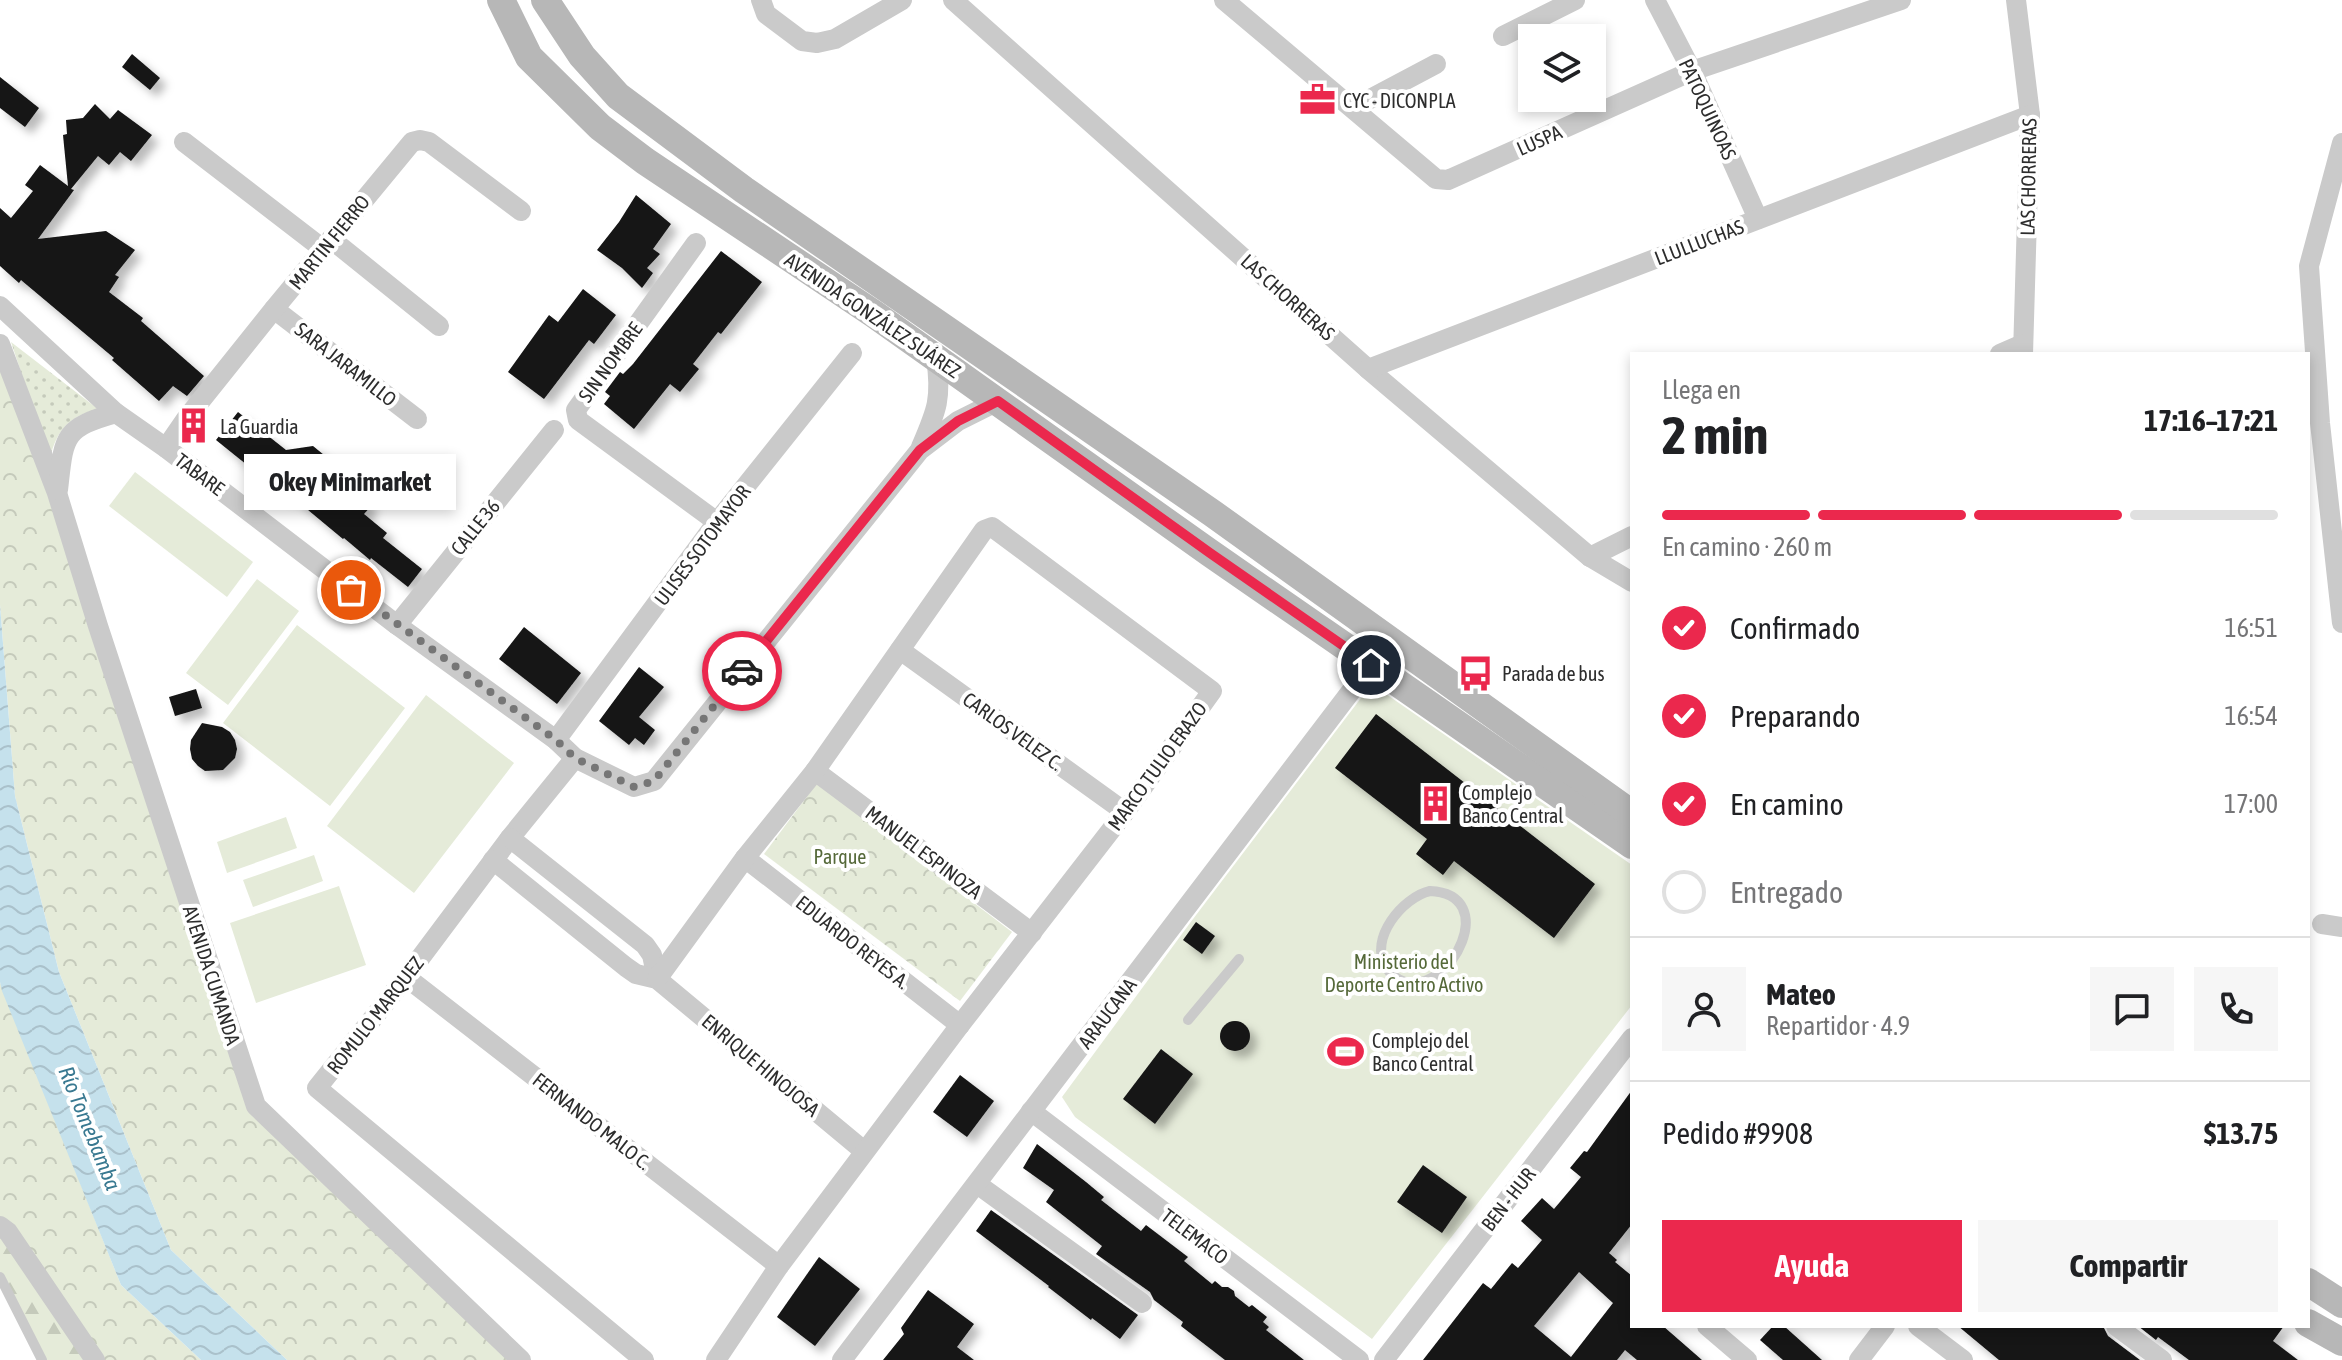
<!DOCTYPE html>
<html lang="es">
<head>
<meta charset="utf-8">
<style>
	body { margin:0; font-family:"Asap Condensed",sans-serif; background:#f6f6f6; color:#202124; height:100vh; display:flex; flex-direction:column; font-size:30px; white-space:nowrap }
	* { box-sizing:border-box; margin:0 }
	p { font-size:26px; color:#757577 }
	.icon { flex:none; width:44px; height:44px; fill:none; stroke:currentColor; stroke-width:2; stroke-linecap:round; stroke-linejoin:round }
	.map { position:relative; flex:1; overflow:hidden }
	.panel { position:absolute; left:1630px; top:352px; width:680px; height:976px; display:flex; flex-direction:column; background:#fff; border-radius:0px; box-shadow:0 4px 12px #0003 }
	.panel>* { flex:none }
	.fabs { position:absolute; left:1518px; top:24px; display:grid; gap:16px }
	.fabs a { display:grid; place-items:center; width:88px; height:88px; border-radius:0px; background:#fff; box-shadow:0 4px 12px #0003; font-size:40px }
	.pin { position:absolute; display:grid; place-items:center; width:68px; height:68px; color:#fff; margin:-34px; border:4px solid #fff; border-radius:50%; box-shadow:0 2px 8px #0007 }
	.courier { position:absolute; display:grid; place-items:center; width:80px; height:80px; margin:-40px; border:6px solid #eb284d; border-radius:50%; background:#fff; color:#222; box-shadow:0 2px 10px #0007 }
	.bubble { position:absolute; height:56px; border-radius:0px; background:#fff; box-shadow:0 4px 12px #0003; font-size:26px; font-weight:700; line-height:56px; text-align:center }
	.head em { font-style:normal; font-weight:700 }
	.head div { display:flex; flex-direction:column-reverse }
	.head { display:flex; align-items:center; justify-content:space-between; height:136px; padding:0 32px }
	h1 { font-size:52px; font-weight:700; line-height:60px }
	.bar { display:grid; grid-template-columns:repeat(4,1fr); gap:12px 8px; align-content:center; height:96px; padding:0 32px }
	.bar i { height:10px; border-radius:6px; background:#e0e0e0 }
	.bar .selected { background:#eb284d }
	.bar p { grid-column:span 4 }
	.line { display:flex; align-items:center; gap:20px; padding:0 32px; border-top:2px solid #e0e0e0 }
	.line div { flex:1 }
	.round { display:grid; place-items:center; flex:none; width:84px; height:84px; border-radius:0px; background:#f6f6f6 }
	ol { padding:0 32px; list-style:none }
	li { display:flex; align-items:center; gap:24px; height:88px }
	li p { margin-inline-start:auto }
	li .icon { padding:8px; border-radius:50%; background:#eb284d; color:#fff; stroke-width:4 }
	li:last-child { color:#757577 }
	li i { width:44px; height:44px; border:4px solid #e0e0e0; border-radius:50% }
	.action { display:flex; gap:16px; margin-top:auto; padding:16px 32px }
	.action a { flex:1; height:92px; border-radius:0px; background:#eb284d; color:#fff; font-size:32px; font-weight:700; line-height:92px; text-align:center }
	.action a+a { background:#f6f6f6; color:#202124 }
	.map>svg:first-child { display:block }
</style>
</head>
<body>
<div class="map">
<svg width="2342" height="1360" viewBox="0 0 2342 1360">
	<defs>
		<pattern id="grass-dots" width="8" height="8" patternUnits="userSpaceOnUse" patternTransform="scale(2)"><rect width="8" height="8" fill="#e5ebd9"/><path d="M2 2h.1M6 6h.1" fill="none" stroke="#c5cabb" stroke-width="1.8" stroke-linecap="round"/></pattern>
		<pattern id="forest-firs" width="22" height="20" patternUnits="userSpaceOnUse" patternTransform="scale(2)"><rect width="22" height="20" fill="#e5ebd9"/><path d="M5 1l3.5 6h-7zM16 11l3.5 6h-7z" fill="#c5cabb"/></pattern>
		<pattern id="park-crowns" width="20" height="18" patternUnits="userSpaceOnUse" patternTransform="scale(2)"><rect width="20" height="18" fill="#e5ebd9"/><path d="M2 6a3 3 0 1 1 6 0M12 15a3 3 0 1 1 6 0" fill="none" stroke="#c5cabb"/></pattern>
		<pattern id="water-waves" width="16" height="10" patternUnits="userSpaceOnUse" patternTransform="scale(2)"><rect width="16" height="10" fill="#c5e1ec"/><path d="M0 5q4-4 8 0t8 0" fill="none" stroke="#aac1cb"/></pattern>
		<filter id="shadow"><feDropShadow dx="7" dy="7" stdDeviation="4" flood-color="#0004"/></filter>
	</defs>
	<rect width="100%" height="100%" fill="#fff"/>
	<path fill="url(#grass-dots)" d="M11,342l87,67c-28,7 -42,21 -48,50z"/>
	<path fill="url(#forest-firs)" d="M0,1234l103,126h-61l-42,-88z"/>
	<g fill="url(#park-crowns)">
		<path d="M0,345l256,761 265,254h-234l-116,-110 -112,-278 -44,-176 -15,-191z"/>
		<path d="M817,783l195,149 -52,69 -196,-147z"/>
		<path d="M0,982l121,303 80,75h-98l-103,-126z"/>
	</g>
	<g fill="#e5ebd9">
		<path d="M135,472l118,90 -26,35 -118,-91z"/>
		<path d="M257,579l42,32 -71,94 -42,-32z"/>
		<path d="M297,625l108,83 -75,98 -107,-83z"/>
		<path d="M1373,690l13,4 246,171v140l-260,334 -297,-222 -13,-20 128,-174 171,-225z"/>
		<path d="M426,695l88,68 -100,130 -87,-67z"/>
		<path d="M286,817l11,31 -70,25 -10,-31z"/>
		<path d="M314,855l9,26 -70,26 -10,-27z"/>
		<path d="M339,886l27,79 -110,38 -26,-80z"/>
	</g>
	<path fill="url(#water-waves)" d="M0,605l15,191 44,176 112,278 116,110h-86l-80,-75 -119,-294 -2,-9z"/>
	<g fill="#141414" fill-rule="evenodd" filter="url(#shadow)">
		<path d="M132,54l28,24 -10,12 -28,-23z"/>
		<path d="M0,77l39,31 -14,19 -25,-19z"/>
		<path d="M95,104l15,15 8,-9 34,25 -21,26 -11,-9 -11,13 -11,-9 -27,33 3,1 -36,49 68,-8 29,19 -20,25 4,2 -10,15 34,26 -2,3 63,55 -17,20 -14,-10 -14,15 -47,-41 2,-2 -93,-78 -2,3 -19,-17v-58l11,10 22,-27 -8,-6 15,-20 28,21 -5,-51 4,-1 -1,-14 17,-2z"/>
		<path d="M636,195l35,29 -18,25 7,5 -13,14 6,5 -11,15 -20,-20 -25,-18 22,-28z"/>
		<path d="M721,251l41,31 -41,52 -3,-2 -25,32 6,5 -19,23 -10,-8 -36,45 -30,-25 6,-8 -5,-4 15,-20 3,2 10,-10z"/>
		<path d="M583,289l33,26 -22,29 -5,-4 -45,59 -36,-27 41,-57 9,7z"/>
		<path d="M238,412l48,38 27,-4 11,9 -6,8 54,42 -8,9 23,19 -4,5 39,31 -14,18 -37,-29 -1,2 -26,-22 -1,1 -53,-44 -2,3 -72,-58z"/>
		<path d="M524,627l57,46 -24,31 -58,-45z"/>
		<path d="M639,667l25,20 -25,30 16,13 -11,15 -9,-7 -6,7 -30,-24z"/>
		<path d="M196,689l6,19 -27,8 -6,-19z"/>
		<path d="M1376,714l219,170 -41,54 -100,-77 -11,14 -27,-21 11,-15 -92,-71z"/>
		<path d="M202,723l20,4 8,5 5,8 2,9 -2,9 -12,12 -18,1 -7,-5 -6,-7 -2,-10 1,-9z"/>
		<path d="M1196,922l19,14 -13,18 -19,-14z"/>
		<circle cx="1235" cy="1036" r="15"/>
		<path d="M1161,1049l32,25 -38,50 -32,-25z"/>
		<path d="M960,1075l34,26 -27,36 -34,-25z"/>
		<path d="M1632,1090v134l-23,29 8,7 -2,2 17,14v50h31l39,34h-65l-12,-10 -8,10h-194l60,-77 8,6 21,-26 6,5 24,-28 -21,-19 21,-23 12,11 27,-32 -11,-9 14,-17 3,1zM1579,1272l34,31 -42,54 -37,-31z"/>
		<path d="M1037,1144l49,38 18,15 -3,3 40,31 5,-6 42,32 -4,4 28,23 3,-3 7,6h6l6,4 1,5 14,11 3,-2 15,12 -4,5 6,5 -3,3 38,30h-79l-44,-34 2,-4 -29,-22 -4,-8 -54,-38 6,-8 -56,-44 8,-12 -31,-22z"/>
		<path d="M1423,1165l44,32 -25,36 -45,-31z"/>
		<path d="M991,1210l147,105 -18,24 -28,-21 -1,2 -43,-33 1,-1 -73,-55z"/>
		<path d="M819,1257l41,32 -45,57 -38,-29z"/>
		<path d="M928,1290l46,34 -17,23 17,13h-91l21,-26 -3,-6z"/>
		<path d="M1773,1326h11l38,34h-39l-23,-20z"/>
		<path d="M1958,1326h145l5,10 32,24h-141z"/>
		<path d="M2138,1326h146l-11,15 25,19h-109l-31,-23 -2,3z"/>
	</g>
	<g fill="none" stroke-linecap="round" stroke-linejoin="round">
		<g stroke="#cacaca" stroke-width="10">
			<path d="M1430,891c71,3 22,103 -25,91 -9,-3 -15,-8 -19,-15 -18,-28 17,-70 44,-76z"/>
			<path d="M1188,1020l51,-61"/>
			<path d="M0,1277l42,83"/>
		</g>
		<g stroke="#cacaca" stroke-width="20">
			<path d="M761,0l5,14 36,27 15,2 18,-4 67,-39"/>
			<path d="M953,0l415,369 222,188 42,25"/>
			<path d="M1224,0l212,179 12,1 244,-109 209,-71"/>
			<path d="M1655,0l37,71 66,148"/>
			<path d="M2016,0l14,115 -7,239"/>
			<path d="M1503,36l72,-36"/>
			<path d="M1353,108l83,-44"/>
			<path d="M184,142l139,107"/>
			<path d="M2342,143l-33,123 11,157 22,200"/>
			<path d="M331,239l108,87"/>
			<path d="M696,243l-120,167 2,10 139,102"/>
			<path d="M0,306l116,107 50,35 231,177 159,115 19,18 59,29 20,-6 266,-331 38,-29 40,-20"/>
			<path d="M274,309l143,110"/>
			<path d="M0,344l57,149 41,133 158,480 265,254"/>
			<path d="M2000,354l23,-10"/>
			<path d="M1368,369l662,-254"/>
			<path d="M921,447c16,-37 21,-49 15,-89"/>
			<path d="M166,448l20,-29 88,-110 138,-167 8,-2 9,2 92,69"/>
			<path d="M58,490c6,-53 4,-62 58,-77"/>
			<path d="M1590,557l42,-21"/>
			<path d="M397,625l157,-195"/>
			<path d="M900,650l225,162"/>
			<path d="M556,740l161,-218 135,-169"/>
			<path d="M575,758l-65,80 -104,139 -89,111 327,272"/>
			<path d="M815,771l217,162"/>
			<path d="M510,838l135,107 7,10 5,24"/>
			<path d="M745,858l215,167"/>
			<path d="M493,860l133,107 10,7 21,5 207,172"/>
			<path d="M2322,924l20,3"/>
			<path d="M406,977l373,289"/>
			<path d="M657,979l88,-121 70,-87 169,-241 8,-3 220,164 -87,121 -165,213 -181,241 -63,94"/>
			<path d="M1031,1111l328,249"/>
			<path d="M977,1184l165,119"/>
			<path d="M0,1226l8,6 87,128"/>
			<path d="M1707,1326l40,34"/>
			<path d="M1918,1326l45,34"/>
			<path d="M2116,1326l46,34"/>
			<path d="M842,1360l529,-695"/>
			<path d="M1384,1360l248,-322"/>
			<path d="M1859,1360l26,-34"/>
		</g>
		<g stroke="#b7b7b7" stroke-width="28">
			<path d="M501,0l28,57 71,70 45,34 229,153 336,239 422,292"/>
			<path d="M545,0l37,56 36,40 126,94 468,323 420,301"/>
			<path d="M2308,1282l34,22"/>
			<path d="M2308,1323l34,19"/>
		</g>
	</g>
	<g fill="none" stroke-linecap="round" stroke-linejoin="round">
		<path stroke="#767676" stroke-width="8" stroke-dasharray="0 14.4" d="M351,590l205,150 19,18 59,29 20,-6 88,-110"/>
		<path stroke="#eb284d" stroke-width="10" d="M742,671l178,-221 38,-29 40,-20 212,152 161,112"/>
	</g>
	<defs>
		<symbol id="office-bare" viewBox="-9 -9 18 18"><path d="M-6-3h4V-5.5h4V-3h4V5H-6ZM-1-4.5V-3h2v-1.5ZM-6 0V1H6V0Z" fill="#eb284d" stroke="#fff" stroke-width="2.5" paint-order="stroke"/></symbol>
		<symbol id="building-bare" viewBox="-9 -9 18 18"><path d="M-4-6H4V6H1V3H-1V6H-4ZM-2.5-4.3h1.7v1.8h-1.7ZM.8-4.3h1.7v1.8H.8ZM-2.5-1h1.7V.8h-1.7ZM.8-1h1.7V.8H.8Z" fill="#eb284d" stroke="#fff" stroke-width="2.5" paint-order="stroke"/></symbol>
		<symbol id="bus-bare" viewBox="-9 -9 18 18"><path d="M-5-6H5V4H4V6H2V4H-2V6H-4V4H-5ZM-3.5-4V0h7V-4ZM-3.5 1.2v1.5H-2V1.2ZM2 1.2v1.5H3.5V1.2Z" fill="#eb284d" stroke="#fff" stroke-width="2.5" paint-order="stroke"/></symbol>
		<symbol id="stadium-bare" viewBox="-9 -9 18 18"><path d="M0-5a6.5 5 0 1 0 0 10a6.5 5 0 1 0 0-10ZM-3.5-1.8h7v3.6h-7Z" fill="#eb284d" stroke="#fff" stroke-width="2.5" paint-order="stroke"/></symbol>
	</defs>
	<g fill-rule="evenodd">
		<use href="#office-bare" x="1292" y="74" width="51" height="51"/>
		<use href="#building-bare" x="168" y="400" width="51" height="51"/>
		<use href="#bus-bare" x="1450" y="648" width="51" height="51"/>
		<use href="#building-bare" x="1410" y="778" width="51" height="51"/>
		<use href="#stadium-bare" x="1320" y="1026" width="51" height="51"/>
	</g>
	<g text-anchor="middle" dominant-baseline="central" stroke-width="8" stroke-linejoin="round" paint-order="stroke">
		<g font-size="20" fill="#2d2d2d" stroke="#fff" text-anchor="start">
			<text x="1343" y="100">CYC - DICONPLA</text>
			<text x="220" y="426">La Guardia</text>
			<text x="1502" y="673">Parada de bus</text>
			<text x="1462" y="792">Complejo<tspan x="1462" dy="23">Banco Central</tspan></text>
			<text x="1372" y="1040">Complejo del<tspan x="1372" dy="23">Banco Central</tspan></text>
		</g>
		<g font-size="20" fill="#2d2d2d" stroke="#fff">
			<text transform="translate(1708 109) rotate(65)">PATOQUINOAS</text>
			<text transform="translate(1539 140) rotate(-24)">LUSPA</text>
			<text transform="translate(2028 177) rotate(-89)">LAS CHORRERAS</text>
			<text transform="translate(329 242) rotate(-51)">MARTIN FIERRO</text>
			<text transform="translate(1699 242) rotate(-21)">LLULLUCHAS</text>
			<text transform="translate(1288 297) rotate(42)">LAS CHORRERAS</text>
			<text transform="translate(873 315) rotate(34)">AVENIDA GONZÁLEZ SUÁREZ</text>
			<text transform="translate(610 362) rotate(-54)">SIN NOMBRE</text>
			<text transform="translate(346 364) rotate(38)">SARA JARAMILLO</text>
			<text transform="translate(200 474) rotate(37)">TABARE</text>
			<text transform="translate(475 527) rotate(-51)">CALLE 36</text>
			<text transform="translate(702 545) rotate(-53)">ULISES SOTOMAYOR</text>
			<text transform="translate(1013 731) rotate(36)">CARLOS VELEZ C.</text>
			<text transform="translate(1157 766) rotate(-54)">MARCO TULIO ERAZO</text>
			<text transform="translate(924 852) rotate(37)">MANUEL ESPINOZA</text>
			<text transform="translate(853 942) rotate(38)">EDUARDO REYES A.</text>
			<text transform="translate(212 975) rotate(72)">AVENIDA CUMANDA</text>
			<text transform="translate(1107 1013) rotate(-53)">ARAUCANA</text>
			<text transform="translate(375 1015) rotate(-52)">ROMULO MARQUEZ</text>
			<text transform="translate(761 1065) rotate(40)">ENRIQUE HINOJOSA</text>
			<text transform="translate(592 1121) rotate(38)">FERNANDO MALO C.</text>
			<text transform="translate(1508 1199) rotate(-52)">BEN - HUR</text>
			<text transform="translate(1195 1236) rotate(37)">TELEMACO</text>
		</g>
		<g font-size="20" fill="#556939" stroke="#fff">
			<text x="840" y="856">Parque</text>
			<text x="1404" y="961">Ministerio del<tspan x="1404" dy="23">Deporte Centro Activo</tspan></text>
		</g>
		<g font-size="22" font-style="italic" fill="#397991" stroke="#fff">
			<text transform="translate(90 1128) rotate(68)">Río Tomebamba</text>
		</g>
	</g>
</svg>
<div class="fabs">
<a><svg class="icon" aria-label="layers" viewBox="0 0 24 24"><path d="M12 4l9 5-9 5-9-5zM3 14l9 5 9-5"/></svg></a>
</div>
<div class="pin" style="left:351px;top:590px;background:#ea580c"><svg class="icon" aria-label="bag" viewBox="0 0 24 24"><path d="M5 8h14l-1 12H6zM9 8a3 3 0 0 1 6 0"/></svg></div>
<div class="pin" style="left:1371px;top:665px;background:#1f2937"><svg class="icon" aria-label="home" viewBox="0 0 24 24"><path d="M3 11l9-7 9 7M6 9v11h12V9"/></svg></div>
<div class="courier" style="left:742px;top:671px"><svg class="icon" aria-label="car" viewBox="0 0 24 24"><path d="M5 17H2v-5l4-1 3-4h7l3 4 3 1v5h-3M9 17h6M6 11h13"/><circle cx="7" cy="17" r="2"/><circle cx="17" cy="17" r="2"/></svg></div>
<div class="bubble" style="left:244px;top:454px;width:212px">Okey Minimarket</div>
<section class="panel">
<div class="head"><div><h1>2 min</h1><p>Llega en</p></div><em>17:16–17:21</em></div>
<div class="bar"><i class="selected"></i><i class="selected"></i><i class="selected"></i><i></i><p>En camino · 260 m</p></div>
<ol>
<li><svg class="icon" aria-label="check" viewBox="0 0 24 24"><path d="M5 12l5 5 9-10"/></svg>Confirmado<p>16:51</p></li>
<li><svg class="icon" aria-label="check" viewBox="0 0 24 24"><path d="M5 12l5 5 9-10"/></svg>Preparando<p>16:54</p></li>
<li><svg class="icon" aria-label="check" viewBox="0 0 24 24"><path d="M5 12l5 5 9-10"/></svg>En camino<p>17:00</p></li>
<li><i></i>Entregado</li>
</ol>
<div class="line" style="height:144px"><a class="round"><svg class="icon" aria-label="person" viewBox="0 0 24 24"><circle cx="12" cy="8" r="4"/><path d="M4 21q1-7 8-7t8 7"/></svg></a><div><b>Mateo</b><p>Repartidor · 4.9</p></div><a class="round"><svg class="icon" aria-label="chat" viewBox="0 0 24 24"><path d="M4 5h16v11H9l-5 4z"/></svg></a><a class="round"><svg class="icon" aria-label="phone" viewBox="0 0 24 24"><path d="M5 4h4l2 5-3 2q2 4 5 5l2-3 5 2v4C11 20 4 13 5 4z"/></svg></a></div>
<div class="line" style="height:104px"><div>Pedido #9908</div><b>$13.75</b></div>
<div class="action"><a>Ayuda</a><a>Compartir</a></div>
</section>
</div>
</body>
</html>
